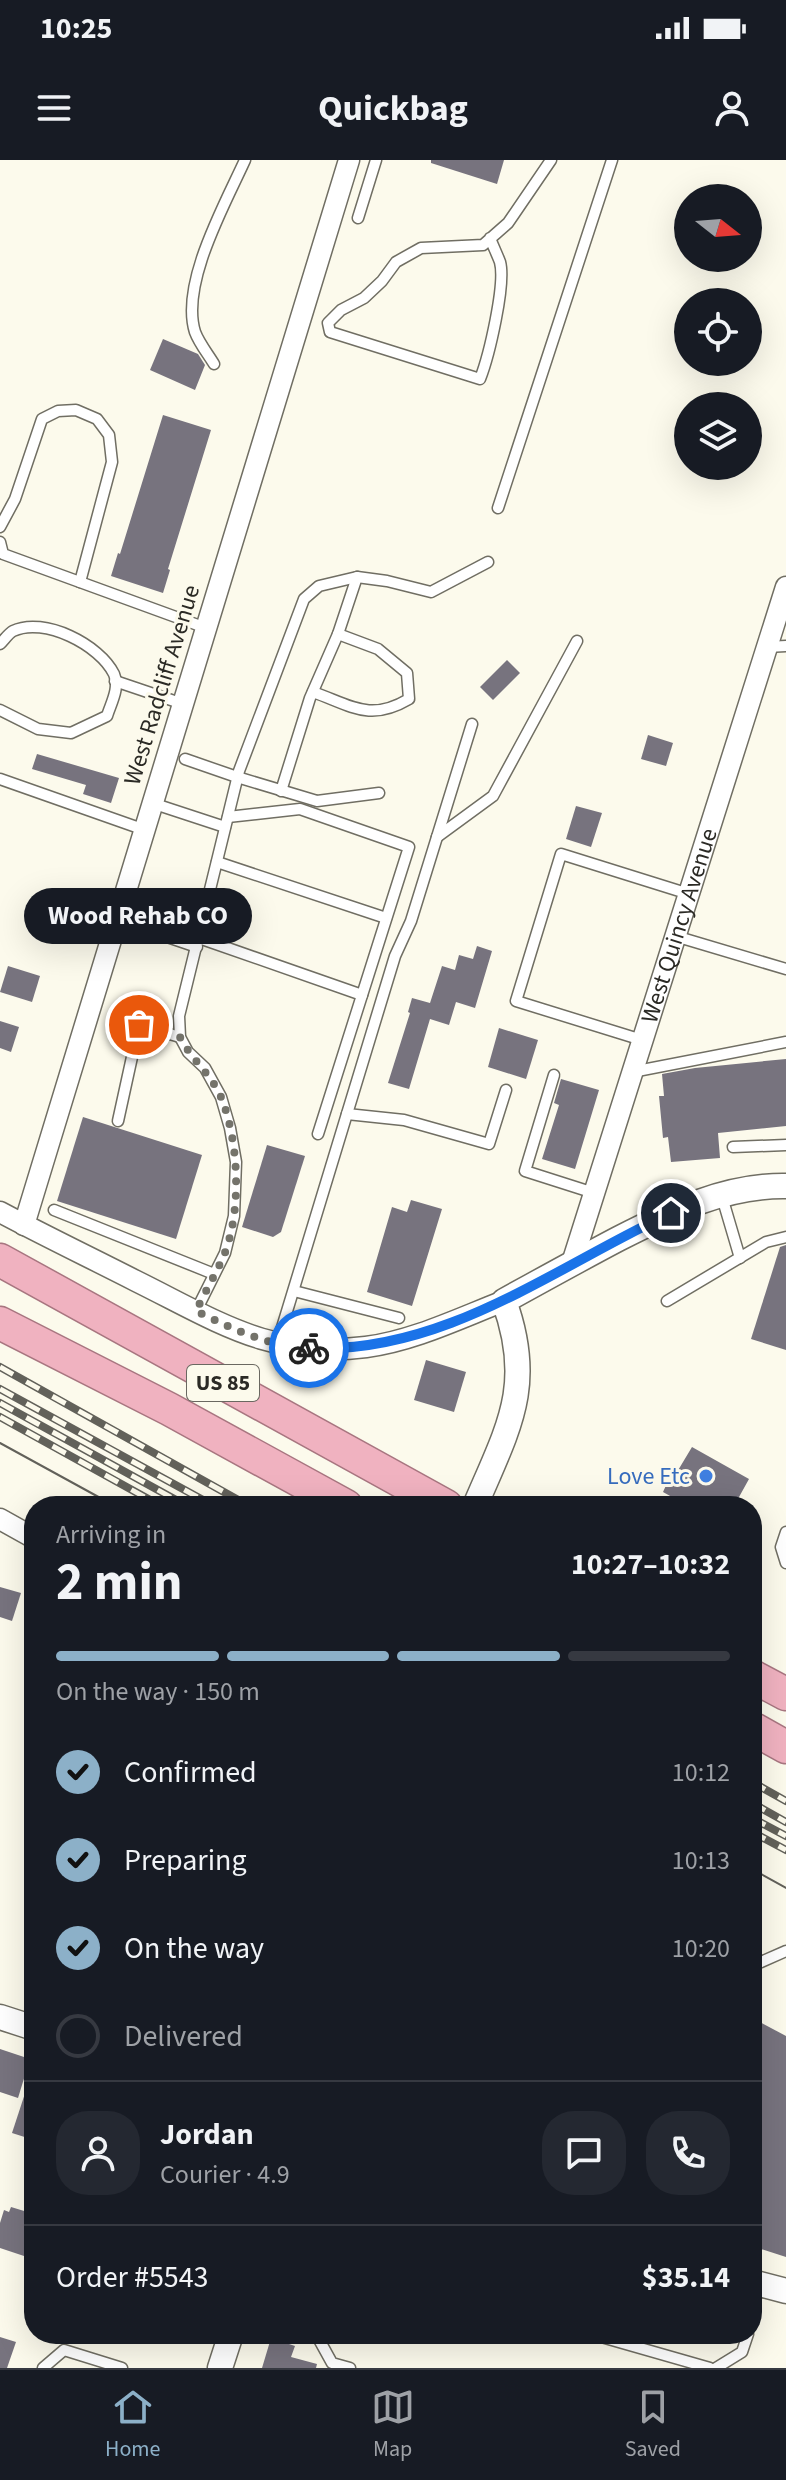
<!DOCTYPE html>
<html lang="en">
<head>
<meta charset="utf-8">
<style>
	body { margin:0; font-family:"Source Sans 3",sans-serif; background:#242831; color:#f1f3f6; height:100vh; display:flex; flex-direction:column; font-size:30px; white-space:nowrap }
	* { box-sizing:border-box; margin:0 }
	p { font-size:26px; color:#9ea1a6 }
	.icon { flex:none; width:44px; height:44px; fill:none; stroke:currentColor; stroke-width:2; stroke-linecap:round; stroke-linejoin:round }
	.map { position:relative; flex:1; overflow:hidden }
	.side { position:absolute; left:24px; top:1336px; width:738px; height:848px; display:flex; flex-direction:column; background:#171b24; border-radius:32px; box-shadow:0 8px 32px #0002 }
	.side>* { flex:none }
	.needle { width:52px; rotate:107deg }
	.tools { position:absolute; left:674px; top:24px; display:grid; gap:16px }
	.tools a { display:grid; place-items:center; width:88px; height:88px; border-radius:50%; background:#171b24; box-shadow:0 8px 32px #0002; font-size:40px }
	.pin { position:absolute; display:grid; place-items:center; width:68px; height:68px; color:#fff; margin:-34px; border:4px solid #fff; border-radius:50%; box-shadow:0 2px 8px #0007 }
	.courier { position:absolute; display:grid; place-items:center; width:80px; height:80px; margin:-40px; border:6px solid #1a73e8; border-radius:50%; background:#fff; color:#222; box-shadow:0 2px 10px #0007 }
	.bubble { position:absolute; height:56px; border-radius:28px; background:#171b24; box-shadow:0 8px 32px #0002; font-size:26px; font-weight:700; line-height:56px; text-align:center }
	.headline em { font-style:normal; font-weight:700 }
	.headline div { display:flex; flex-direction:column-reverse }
	.headline { display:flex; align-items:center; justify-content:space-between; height:136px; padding:0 32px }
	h1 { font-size:52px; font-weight:700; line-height:60px }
	.bar { display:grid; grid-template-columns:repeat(4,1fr); gap:12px 8px; align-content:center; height:96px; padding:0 32px }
	.bar i { height:10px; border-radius:6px; background:#363941 }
	.bar .selected { background:#8cb0c8 }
	.bar p { grid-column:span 4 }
	.line { display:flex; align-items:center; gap:20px; padding:0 32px; border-top:2px solid #363941 }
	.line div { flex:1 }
	.round { display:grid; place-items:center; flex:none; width:84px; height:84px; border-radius:32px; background:#242831 }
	ol { padding:0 32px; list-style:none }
	li { display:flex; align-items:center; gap:24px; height:88px }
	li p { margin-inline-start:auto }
	li .icon { padding:8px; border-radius:50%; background:#8cb0c8; color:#111; stroke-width:4 }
	li:last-child { color:#9ea1a6 }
	li i { width:44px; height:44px; border:4px solid #363941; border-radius:50% }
	.status { display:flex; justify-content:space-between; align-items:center; height:56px; padding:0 40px; background:#171b24; direction:ltr }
	.status svg { height:22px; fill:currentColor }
	header { display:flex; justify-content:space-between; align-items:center; height:104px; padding:0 32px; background:#171b24; font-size:36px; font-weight:700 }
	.tab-bar { display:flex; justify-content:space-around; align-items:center; height:112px; border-top:2px solid #363941; background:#171b24; font-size:22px; color:#9ea1a6 }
	.tab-bar a { display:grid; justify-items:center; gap:4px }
	.tab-bar .selected { color:#8cb0c8 }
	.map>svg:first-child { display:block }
</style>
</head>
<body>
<div class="status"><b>10:25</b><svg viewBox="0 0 49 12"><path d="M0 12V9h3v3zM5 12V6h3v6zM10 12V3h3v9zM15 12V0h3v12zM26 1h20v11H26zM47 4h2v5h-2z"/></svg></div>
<header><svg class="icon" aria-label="menu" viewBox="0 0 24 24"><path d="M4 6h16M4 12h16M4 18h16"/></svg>Quickbag<svg class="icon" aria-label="person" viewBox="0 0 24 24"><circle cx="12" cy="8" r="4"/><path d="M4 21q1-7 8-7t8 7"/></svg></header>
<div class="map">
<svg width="786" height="2208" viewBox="0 0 786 2208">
	<rect width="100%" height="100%" fill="#fcfaec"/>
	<g fill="#77737e">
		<path d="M431,0h73l-7,24 -66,-21z"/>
		<path d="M163,179l35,15 7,11 -10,25 -45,-20z"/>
		<path d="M163,255l48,15 -43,139 2,1 -7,23 -52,-17 7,-23 2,1z"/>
		<path d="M507,500l13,13 -27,27 -13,-13z"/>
		<path d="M648,575l25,8 -7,23 -25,-7z"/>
		<path d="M37,594l82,24 -8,25 -28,-9 3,-9 -54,-16z"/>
		<path d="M576,646l26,7 -11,34 -25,-8z"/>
		<path d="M477,786l15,5 -17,57 -19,-6 -7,23 -19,-6 -21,70 -21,-6 22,-70 -2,-1 4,-14 18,5 12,-37 13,4 4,-15 14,4z"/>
		<path d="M8,806l32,10 -8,26 -32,-10z"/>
		<path d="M0,861l19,6 -8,25 -11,-4z"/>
		<path d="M499,868l39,12 -12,39 -38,-12z"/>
		<path d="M786,899v67l-68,7 2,25 -49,4 -3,-25 -5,1 -4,-42h5l-2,-22 33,-6z"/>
		<path d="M561,919l38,11 -24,79 -33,-10 17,-54 -5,-2z"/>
		<path d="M83,957l119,38 -26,84 -119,-38z"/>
		<path d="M267,985l38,11 -24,76 -8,5 -31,-10z"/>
		<path d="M411,1040l31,9 -30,97 -45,-14 25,-85 15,5z"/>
		<path d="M786,1085v105l-35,-11 29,-92z"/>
		<path d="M426,1200l40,12 -12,40 -40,-12z"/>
		<path d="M692,1287l57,32 -15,27h-46l-25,-14 10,-22 4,2z"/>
		<path d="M0,1427l21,6 -9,28 -12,-4z"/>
		<path d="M756,1860l30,16v221l-34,-11v-214z"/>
		<path d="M0,1889l30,10 -12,39 -18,-6z"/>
		<path d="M31,1915h3v65l-22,-7z"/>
		<path d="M11,2047l23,7v31l-4,13 -30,-10v-25l4,-13 5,2z"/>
		<path d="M0,2177l16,5 -9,26h-7z"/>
		<path d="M271,2178l24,8 -4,11 26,7 -1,4h-54z"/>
	</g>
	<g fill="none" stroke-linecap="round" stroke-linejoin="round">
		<defs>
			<g id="service">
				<path d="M358,58l18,-58"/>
				<path d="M490,78c3,8 7,16 10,24 6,22 -11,94 -20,117l-150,-47 -2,-9 13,-13 23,-12 18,-17 14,-19 25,-14 62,-3 25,-22 43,-63"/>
				<path d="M214,204c-6,-10 -15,-21 -19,-32 -15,-48 30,-128 50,-172"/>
				<path d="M498,348l114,-348"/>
				<path d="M0,367l15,-28 27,-80 16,-8 18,-1 21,9 12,16 3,27 -32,120"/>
				<path d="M0,382l3,12 203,74"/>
				<path d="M0,484c4,-4 9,-11 13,-13 31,-15 87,14 101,43 6,14 -3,29 -7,42l-36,17 -33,-4 -38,-19"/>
				<path d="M767,487l19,-1"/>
				<path d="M115,521l68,23"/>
				<path d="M313,532c39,14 57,30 96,7l-2,-26 -29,-24 -40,-15"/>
				<path d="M185,599l52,18 80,24 62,-8"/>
				<path d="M0,619l145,51"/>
				<path d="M281,631l29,-93 28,-64 19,-57"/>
				<path d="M161,646l64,21"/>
				<path d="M228,657l72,-8 109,38 -91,287"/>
				<path d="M437,677l56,-41 84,-155"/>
				<path d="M217,702l169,56"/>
				<path d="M126,763l71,24"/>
				<path d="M675,776l111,33"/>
				<path d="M199,778l163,57"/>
				<path d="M642,880l-126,-39 45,-147 128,40"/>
				<path d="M632,912l154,-30"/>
				<path d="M554,915l-29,96 69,22"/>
				<path d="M347,954l57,6 85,24 17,-54"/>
				<path d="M118,961l21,-96 41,12"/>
				<path d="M733,987l53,-2"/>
				<path d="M722,1037l18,61"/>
				<path d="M54,1050l160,64"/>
				<path d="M294,1131l105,27"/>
				<path d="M667,1141l99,-59 20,-5"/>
				<path d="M196,1151l29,-58 9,-37 2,-54 -6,-34 -9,-31 -16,-29 -17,-16 -8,-15 -1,-21 60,-245 65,-172 15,-13 38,-9 30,4 44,11 57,-30"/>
				<path d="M277,1184l118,-388 16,-35 61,-197"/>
				<path d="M786,1372l-5,15 5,16"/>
				<path d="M752,1806l34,-15"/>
				<path d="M752,2162l2,-5"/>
				<path d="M316,2174l16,29 18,5"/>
				<path d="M599,2174l-1,2 112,32"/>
				<path d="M43,2208l21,-18 58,18"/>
				<path d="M716,2208l26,-16 6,-18"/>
			</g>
			<g id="minor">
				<path d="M0,1052c45,24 91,46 136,69 81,40 135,78 230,66 47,-6 94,-29 138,-46"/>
				<path d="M24,1065l325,-1065"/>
				<path id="s1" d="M572,1103l214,-676"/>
				<path d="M0,1359l34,19"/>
			</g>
			<g id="tertiary">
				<path d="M475,1346c33,-78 60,-120 29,-205 38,-21 76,-42 114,-62 53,-27 107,-54 168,-53"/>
				<path d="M0,1857l34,11"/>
				<path d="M752,2122l34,9"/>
				<path d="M220,2208l11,-34"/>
			</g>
			<g id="trunk">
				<path d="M0,1100l446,246"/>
				<path d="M0,1163l169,86 177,97"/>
				<path d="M752,1516l34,18"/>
				<path d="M752,1568l34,19"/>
			</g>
		</defs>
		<use href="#service" stroke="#706e63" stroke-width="13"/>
		<use href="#minor" stroke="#706e63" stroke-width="23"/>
		<use href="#tertiary" stroke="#706e63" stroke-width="27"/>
		<use href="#trunk" stroke="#a87680" stroke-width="35"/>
		<use href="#service" stroke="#fff" stroke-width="10"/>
		<use href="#minor" stroke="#fff" stroke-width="20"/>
		<use href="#tertiary" stroke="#fff" stroke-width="24"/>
		<use href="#trunk" stroke="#f0b2c0" stroke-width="32"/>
		<g stroke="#62615a" stroke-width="2">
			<path d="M0,1283l115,63"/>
			<path d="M752,1709l34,19"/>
		</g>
		<defs>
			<g id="rail">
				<path d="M0,1207l249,139"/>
				<path d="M0,1229l214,117"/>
				<path d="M0,1243l187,103"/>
				<path d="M0,1257l161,89"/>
				<path d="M752,1622l34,19"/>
				<path d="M752,1643l34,19"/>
				<path d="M752,1658l34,18"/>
				<path d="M752,1672l34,18"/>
			</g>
		</defs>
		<use href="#rail" stroke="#62615a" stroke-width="8"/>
		<use href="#rail" stroke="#fcfaec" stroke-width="5" stroke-dasharray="15" stroke-linecap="butt"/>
	</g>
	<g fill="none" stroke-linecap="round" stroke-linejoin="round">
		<path stroke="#74736b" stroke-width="8" stroke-dasharray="0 14.4" d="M139,865l41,12c11,22 31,37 41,60 18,44 21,114 3,158 -8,19 -19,37 -28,56 37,18 71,35 113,37"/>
		<path stroke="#1a73e8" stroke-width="10" d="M309,1188c134,7 246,-81 362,-135"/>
	</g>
	<circle fill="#3f7fe0" stroke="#fcfaec" stroke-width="3" cx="706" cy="1316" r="8"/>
	<g text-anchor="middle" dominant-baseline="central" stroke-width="6" stroke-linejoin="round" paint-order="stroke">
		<rect fill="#fcfaec" stroke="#6a6861" stroke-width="2" x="187" y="1205" width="72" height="36" rx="6"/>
		<g font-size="22" font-weight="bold" fill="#2b2a25">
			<text x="223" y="1223">US 85</text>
		</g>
		<g font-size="24" fill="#2b2a25" stroke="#fcfaec">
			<text transform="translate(162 525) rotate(-73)">West Radcliff Avenue</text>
			<text stroke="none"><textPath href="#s1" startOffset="354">West Quincy Avenue</textPath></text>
		</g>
		<g font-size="24" fill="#366cbe" stroke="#fcfaec" text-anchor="end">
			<text x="690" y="1316">Love Etc</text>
		</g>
	</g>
</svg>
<div class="tools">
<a><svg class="needle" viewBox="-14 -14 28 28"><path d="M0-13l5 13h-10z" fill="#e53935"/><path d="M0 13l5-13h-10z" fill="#9ea1a6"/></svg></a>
<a><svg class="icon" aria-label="locate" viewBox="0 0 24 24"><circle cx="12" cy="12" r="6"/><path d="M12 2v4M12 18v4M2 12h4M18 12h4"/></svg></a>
<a><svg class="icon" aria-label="layers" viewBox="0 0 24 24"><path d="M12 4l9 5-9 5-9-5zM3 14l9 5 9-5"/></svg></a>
</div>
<div class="pin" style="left:139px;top:865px;background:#ea580c"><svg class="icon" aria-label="bag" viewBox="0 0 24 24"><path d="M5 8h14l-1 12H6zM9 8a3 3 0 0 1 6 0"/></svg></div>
<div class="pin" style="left:671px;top:1053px;background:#1f2937"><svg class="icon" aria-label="home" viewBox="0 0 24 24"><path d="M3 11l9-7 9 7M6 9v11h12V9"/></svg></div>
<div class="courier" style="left:309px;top:1188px"><svg class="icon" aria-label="bike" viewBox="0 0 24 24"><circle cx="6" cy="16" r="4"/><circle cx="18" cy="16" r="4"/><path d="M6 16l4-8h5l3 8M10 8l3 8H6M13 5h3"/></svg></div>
<div class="bubble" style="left:24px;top:728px;width:228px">Wood Rehab CO</div>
<section class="side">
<div class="headline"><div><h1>2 min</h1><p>Arriving in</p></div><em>10:27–10:32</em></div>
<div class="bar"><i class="selected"></i><i class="selected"></i><i class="selected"></i><i></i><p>On the way · 150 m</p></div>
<ol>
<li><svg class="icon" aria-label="check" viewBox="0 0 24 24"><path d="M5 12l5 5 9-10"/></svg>Confirmed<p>10:12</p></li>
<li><svg class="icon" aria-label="check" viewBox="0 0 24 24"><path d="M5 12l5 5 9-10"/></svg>Preparing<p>10:13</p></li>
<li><svg class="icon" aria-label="check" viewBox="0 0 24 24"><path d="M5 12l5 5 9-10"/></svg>On the way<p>10:20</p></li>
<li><i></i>Delivered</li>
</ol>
<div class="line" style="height:144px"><a class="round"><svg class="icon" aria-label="person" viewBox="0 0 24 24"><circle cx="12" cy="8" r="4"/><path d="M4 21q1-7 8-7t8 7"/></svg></a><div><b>Jordan</b><p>Courier · 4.9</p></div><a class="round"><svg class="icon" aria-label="chat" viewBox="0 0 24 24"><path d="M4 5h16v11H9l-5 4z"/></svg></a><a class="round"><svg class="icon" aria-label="phone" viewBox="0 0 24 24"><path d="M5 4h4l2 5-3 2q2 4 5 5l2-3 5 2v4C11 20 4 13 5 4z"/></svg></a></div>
<div class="line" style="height:104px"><div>Order #5543</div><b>$35.14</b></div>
</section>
</div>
<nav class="tab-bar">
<a class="selected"><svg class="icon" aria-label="home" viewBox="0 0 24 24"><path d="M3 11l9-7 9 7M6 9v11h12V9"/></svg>Home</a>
<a><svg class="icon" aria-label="map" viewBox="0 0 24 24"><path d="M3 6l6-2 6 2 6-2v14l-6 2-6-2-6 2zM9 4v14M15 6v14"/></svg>Map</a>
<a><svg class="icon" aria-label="saved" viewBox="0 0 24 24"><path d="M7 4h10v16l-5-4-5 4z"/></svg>Saved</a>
</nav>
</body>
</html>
